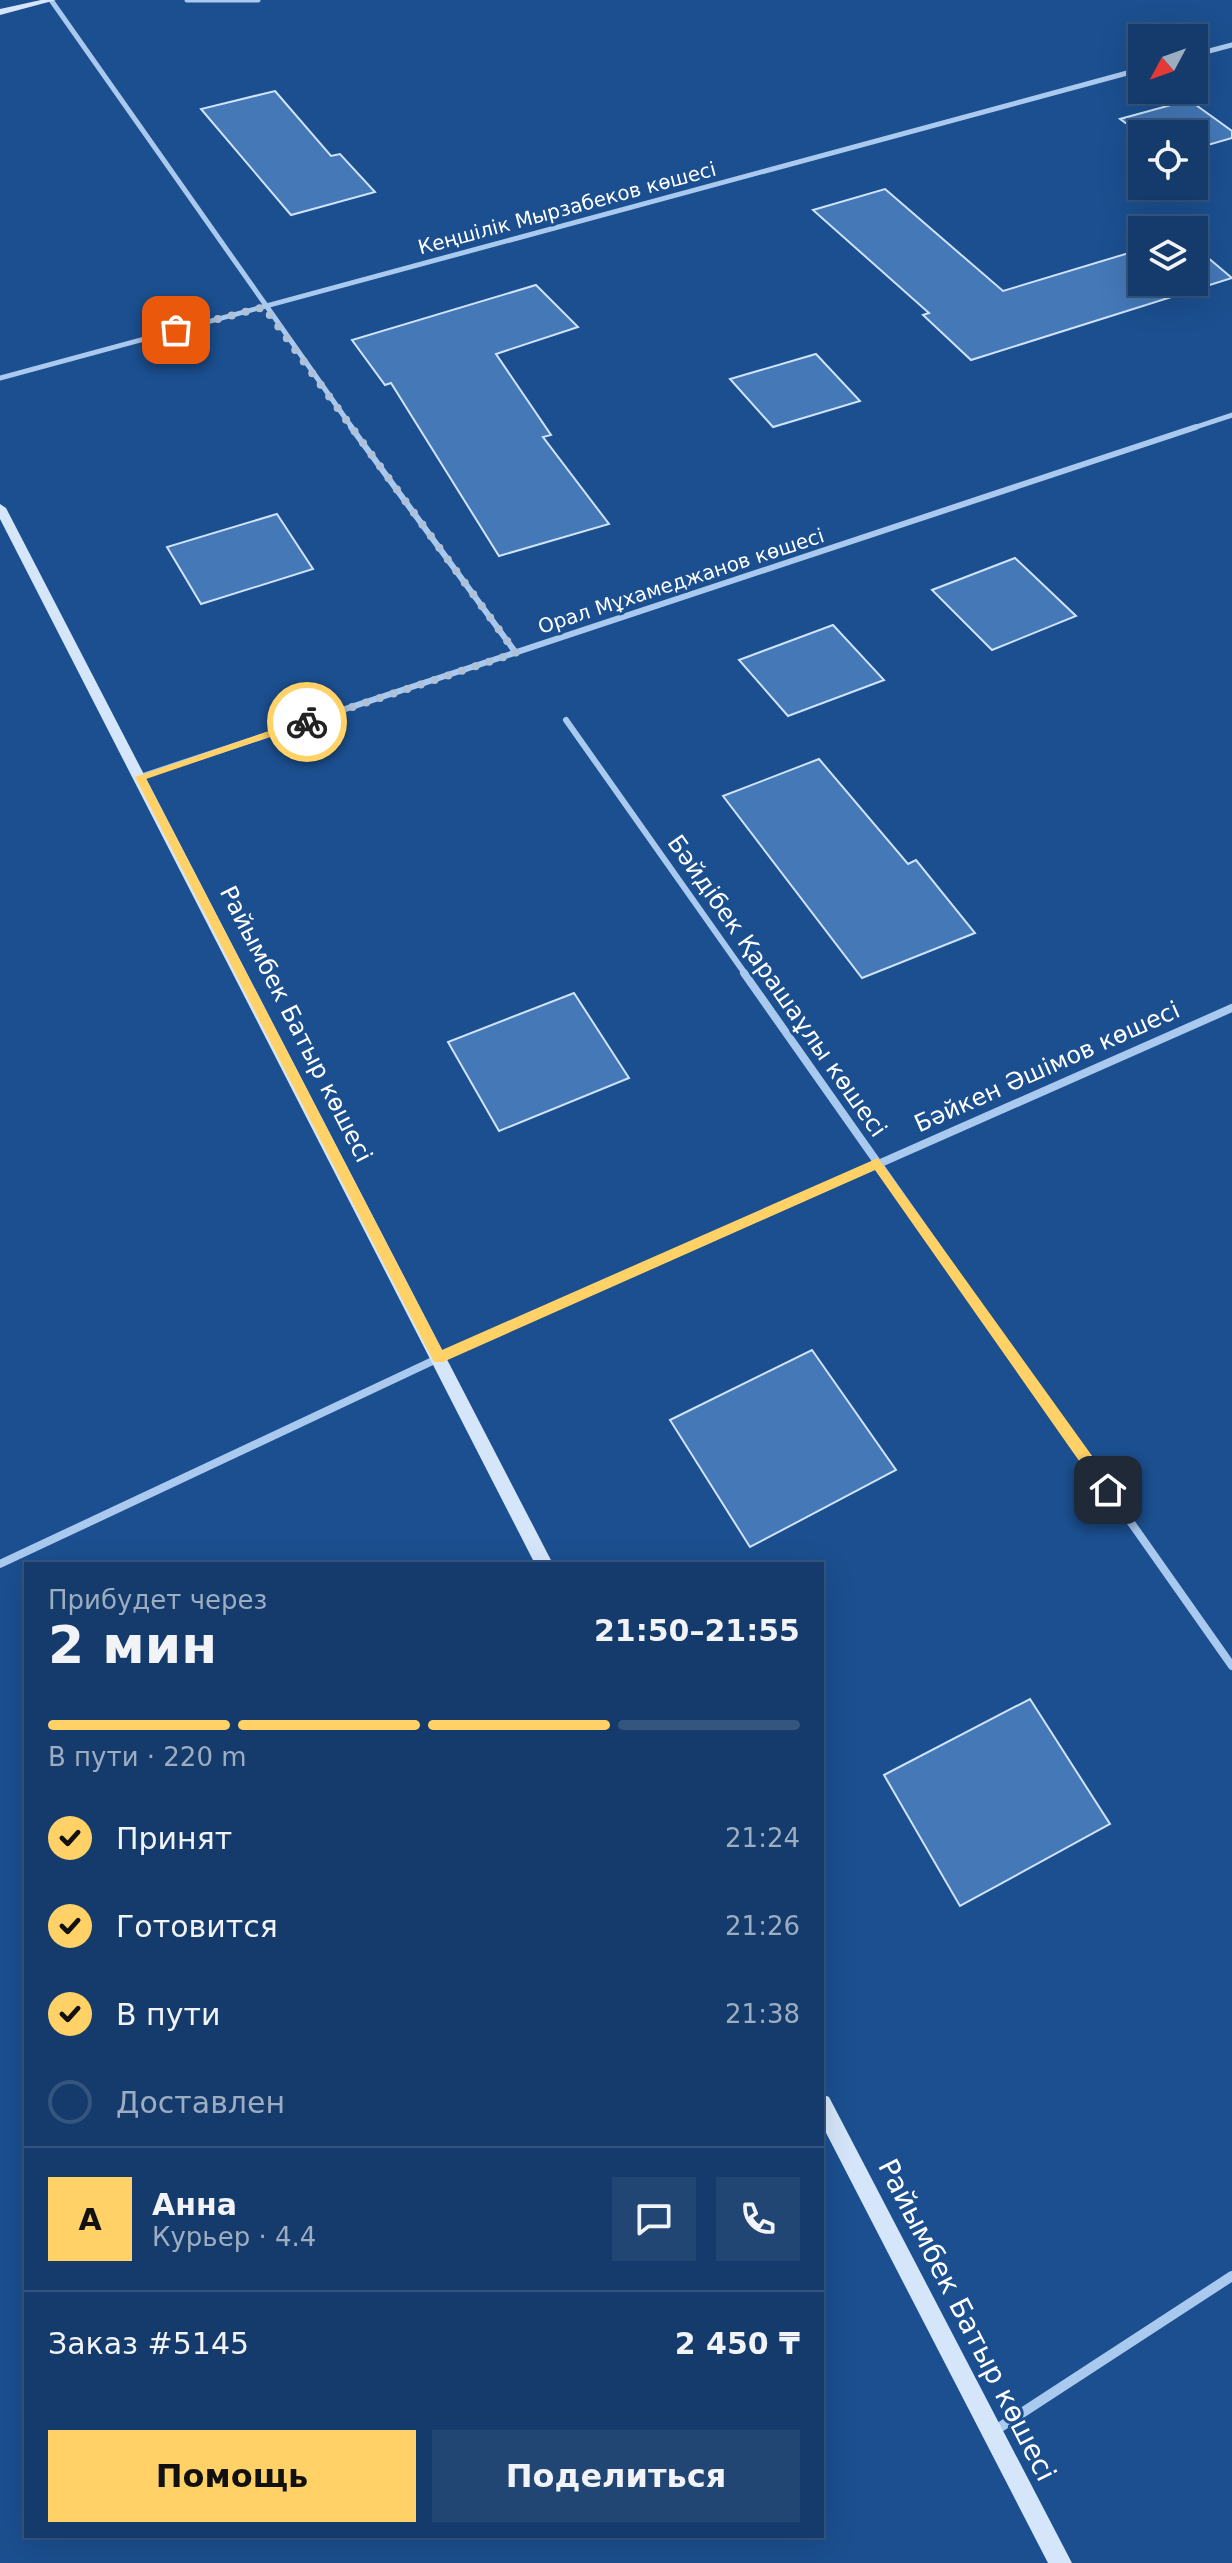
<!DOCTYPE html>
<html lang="ru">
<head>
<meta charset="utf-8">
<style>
	body { margin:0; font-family:"DejaVu Sans",sans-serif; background:#214673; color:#f1f3f6; height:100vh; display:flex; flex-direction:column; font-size:30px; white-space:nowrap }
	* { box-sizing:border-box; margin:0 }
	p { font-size:26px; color:#9dadc1 }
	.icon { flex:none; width:44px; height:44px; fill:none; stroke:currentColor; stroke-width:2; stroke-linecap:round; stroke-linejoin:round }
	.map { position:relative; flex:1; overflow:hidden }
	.drawer { position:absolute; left:24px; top:1562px; width:800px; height:976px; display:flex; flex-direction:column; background:#143b6b; border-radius:0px; box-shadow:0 8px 32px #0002,0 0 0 2px #33557e }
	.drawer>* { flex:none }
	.needle { width:52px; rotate:229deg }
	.buttons { position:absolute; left:1128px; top:24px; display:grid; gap:16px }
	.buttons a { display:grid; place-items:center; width:80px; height:80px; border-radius:0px; background:#143b6b; box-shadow:0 8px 32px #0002,0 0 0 2px #33557e; font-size:40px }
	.pin { position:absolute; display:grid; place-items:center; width:68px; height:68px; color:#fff; margin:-34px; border-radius:16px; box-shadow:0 4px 12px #0006 }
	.courier { position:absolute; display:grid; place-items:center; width:80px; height:80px; margin:-40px; border:6px solid #ffd166; border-radius:50%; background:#fff; color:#222; box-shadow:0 2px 10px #0007 }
	.headline em { font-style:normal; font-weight:800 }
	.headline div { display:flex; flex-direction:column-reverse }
	.headline { display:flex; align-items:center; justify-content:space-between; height:136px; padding:0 24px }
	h1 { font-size:52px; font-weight:800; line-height:60px }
	.bar { display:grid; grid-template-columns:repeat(4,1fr); gap:12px 8px; align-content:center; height:96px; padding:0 24px }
	.bar i { height:10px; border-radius:6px; background:#33557e }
	.bar .on { background:#ffd166 }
	.bar p { grid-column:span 4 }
	.line { display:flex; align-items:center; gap:20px; padding:0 24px; border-top:2px solid #33557e }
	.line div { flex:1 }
	.round { display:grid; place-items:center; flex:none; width:84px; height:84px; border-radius:0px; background:#214673 }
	ol { padding:0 24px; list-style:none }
	li { display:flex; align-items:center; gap:24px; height:88px }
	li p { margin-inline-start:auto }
	li .icon { padding:8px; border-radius:50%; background:#ffd166; color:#111; stroke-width:4 }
	li:last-child { color:#9dadc1 }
	li i { width:44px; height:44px; border:4px solid #33557e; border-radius:50% }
	.cta { display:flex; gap:16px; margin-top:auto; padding:16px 24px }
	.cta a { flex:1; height:92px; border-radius:0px; background:#ffd166; color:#111; font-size:32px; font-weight:800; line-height:92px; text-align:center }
	.cta a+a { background:#214673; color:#f1f3f6 }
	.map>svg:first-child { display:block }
</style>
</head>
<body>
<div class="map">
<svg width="1232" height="2563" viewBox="0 0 1232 2563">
	<rect width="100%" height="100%" fill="#1b4f8f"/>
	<g fill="#4478b7" stroke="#cfe3fa" stroke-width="2">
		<path d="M275,91l56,65 9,-2 35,38 -84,23 -90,-106z"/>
		<path d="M1189,100l43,31v7l-38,11v-15l-52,1 -22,-16z"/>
		<path d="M885,189l118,102 139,-42v33h52v-36l38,32 -261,82 -48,-45 6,-2 -116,-103z"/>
		<path d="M536,285l42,42 -82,27 55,81 -8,2 66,87 -110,32 -108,-173 -6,2 -33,-45z"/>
		<path d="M816,354l44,47 -87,26 -43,-48z"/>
		<path d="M277,514l36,55 -112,35 -34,-57z"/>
		<path d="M1015,558l61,58 -84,34 -60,-60z"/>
		<path d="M833,625l51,55 -96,36 -49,-56z"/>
		<path d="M819,759l89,105 8,-4 59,73 -113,45 -139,-182z"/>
		<path d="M574,993l55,85 -130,53 -51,-89z"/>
		<path d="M812,1350l84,120 -146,77 -80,-127z"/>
		<path d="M1030,1699l80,125 -150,82 -76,-131z"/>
	</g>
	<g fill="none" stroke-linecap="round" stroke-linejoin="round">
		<g stroke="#a9c9ee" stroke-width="5">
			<path d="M51,0l302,429"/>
			<path d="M187,0h71"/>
			<path d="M1194,55l38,-10"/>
			<path d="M0,378l1142,-309"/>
			<path d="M1190,429l42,-14"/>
		</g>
		<g stroke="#a9c9ee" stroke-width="6">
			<path d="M351,427l165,226"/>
			<path d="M566,720l180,255"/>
			<path d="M140,777l1056,-350"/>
		</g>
		<g stroke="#a9c9ee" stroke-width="8">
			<path d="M744,973l488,693"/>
			<path d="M0,1564l439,-206 793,-350"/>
		</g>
		<path stroke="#a9c9ee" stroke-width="10" d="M991,2433l241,-157"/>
		<g fill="#d6e6fa" fill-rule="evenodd">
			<path d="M41,0h15l-56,15v-6z"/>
			<path d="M0,504l6,4 547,1056h-18l-535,-1045z"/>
			<path d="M822,2094l7,3 243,466h-24l-226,-438z"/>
		</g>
	</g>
	<path fill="#ffd166" d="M304,719l9,3 -167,57 296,571 436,-192 235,327v10h-10l-228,-325 -432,192h-9l-299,-585z"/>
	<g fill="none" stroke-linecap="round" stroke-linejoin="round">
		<path stroke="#afc1d8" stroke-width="8" stroke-dasharray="0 14.4" d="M176,330l88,-23 252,346 -209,69"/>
	</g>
	<g text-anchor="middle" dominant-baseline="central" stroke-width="6" stroke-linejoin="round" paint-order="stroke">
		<g font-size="20" fill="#fff" stroke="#1b4f8f">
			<text transform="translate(567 208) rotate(-15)">Кеңшілік Мырзабеков көшесі</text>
			<text transform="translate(681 581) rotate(-18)">Орал Мұхамеджанов көшесі</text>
		</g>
		<g font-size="24" fill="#fff" stroke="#1b4f8f">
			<text transform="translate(777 986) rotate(55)">Бәйдібек Қарашаұлы көшесі</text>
			<text transform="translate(296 1024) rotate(63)">Райымбек Батыр көшесі</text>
			<text transform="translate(1047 1067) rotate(-24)">Бәйкен Әшімов көшесі</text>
		</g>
		<g font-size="28" fill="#fff" stroke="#1b4f8f">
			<text transform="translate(967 2320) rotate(63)">Райымбек Батыр көшесі</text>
		</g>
	</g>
</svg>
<div class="buttons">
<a><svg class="needle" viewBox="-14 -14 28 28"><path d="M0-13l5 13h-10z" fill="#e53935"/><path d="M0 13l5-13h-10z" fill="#9dadc1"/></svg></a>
<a><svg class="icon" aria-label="locate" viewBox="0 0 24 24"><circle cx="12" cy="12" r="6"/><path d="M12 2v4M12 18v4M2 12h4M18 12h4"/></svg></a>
<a><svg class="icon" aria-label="layers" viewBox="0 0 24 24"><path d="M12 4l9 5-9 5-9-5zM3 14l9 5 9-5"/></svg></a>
</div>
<div class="pin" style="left:176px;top:330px;background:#ea580c"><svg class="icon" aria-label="bag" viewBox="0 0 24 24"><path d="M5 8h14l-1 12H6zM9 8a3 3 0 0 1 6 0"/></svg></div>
<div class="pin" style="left:1108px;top:1490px;background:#1f2937"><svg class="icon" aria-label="home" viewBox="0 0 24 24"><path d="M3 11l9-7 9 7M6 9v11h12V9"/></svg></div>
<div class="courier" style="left:307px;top:722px"><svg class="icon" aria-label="bike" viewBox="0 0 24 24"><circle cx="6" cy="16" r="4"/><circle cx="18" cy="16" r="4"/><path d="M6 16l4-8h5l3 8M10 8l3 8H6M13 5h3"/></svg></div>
<section class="drawer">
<div class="headline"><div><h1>2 мин</h1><p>Прибудет через</p></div><em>21:50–21:55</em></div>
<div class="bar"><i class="on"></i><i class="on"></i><i class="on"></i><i></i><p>В пути · 220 m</p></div>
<ol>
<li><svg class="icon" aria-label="check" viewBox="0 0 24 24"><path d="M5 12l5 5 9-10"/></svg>Принят<p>21:24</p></li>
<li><svg class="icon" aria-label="check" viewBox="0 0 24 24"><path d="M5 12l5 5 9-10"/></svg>Готовится<p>21:26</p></li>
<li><svg class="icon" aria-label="check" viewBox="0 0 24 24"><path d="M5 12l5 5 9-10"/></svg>В пути<p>21:38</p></li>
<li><i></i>Доставлен</li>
</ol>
<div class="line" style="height:144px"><b class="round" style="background:#ffd166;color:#111">А</b><div><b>Анна</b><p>Курьер · 4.4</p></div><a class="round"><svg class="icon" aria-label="chat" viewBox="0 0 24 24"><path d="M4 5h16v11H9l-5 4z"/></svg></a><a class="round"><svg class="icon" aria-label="phone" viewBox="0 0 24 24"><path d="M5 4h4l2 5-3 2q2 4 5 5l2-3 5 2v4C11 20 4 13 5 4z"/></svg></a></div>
<div class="line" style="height:104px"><div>Заказ #5145</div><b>2 450 ₸</b></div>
<div class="cta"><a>Помощь</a><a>Поделиться</a></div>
</section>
</div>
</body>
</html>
